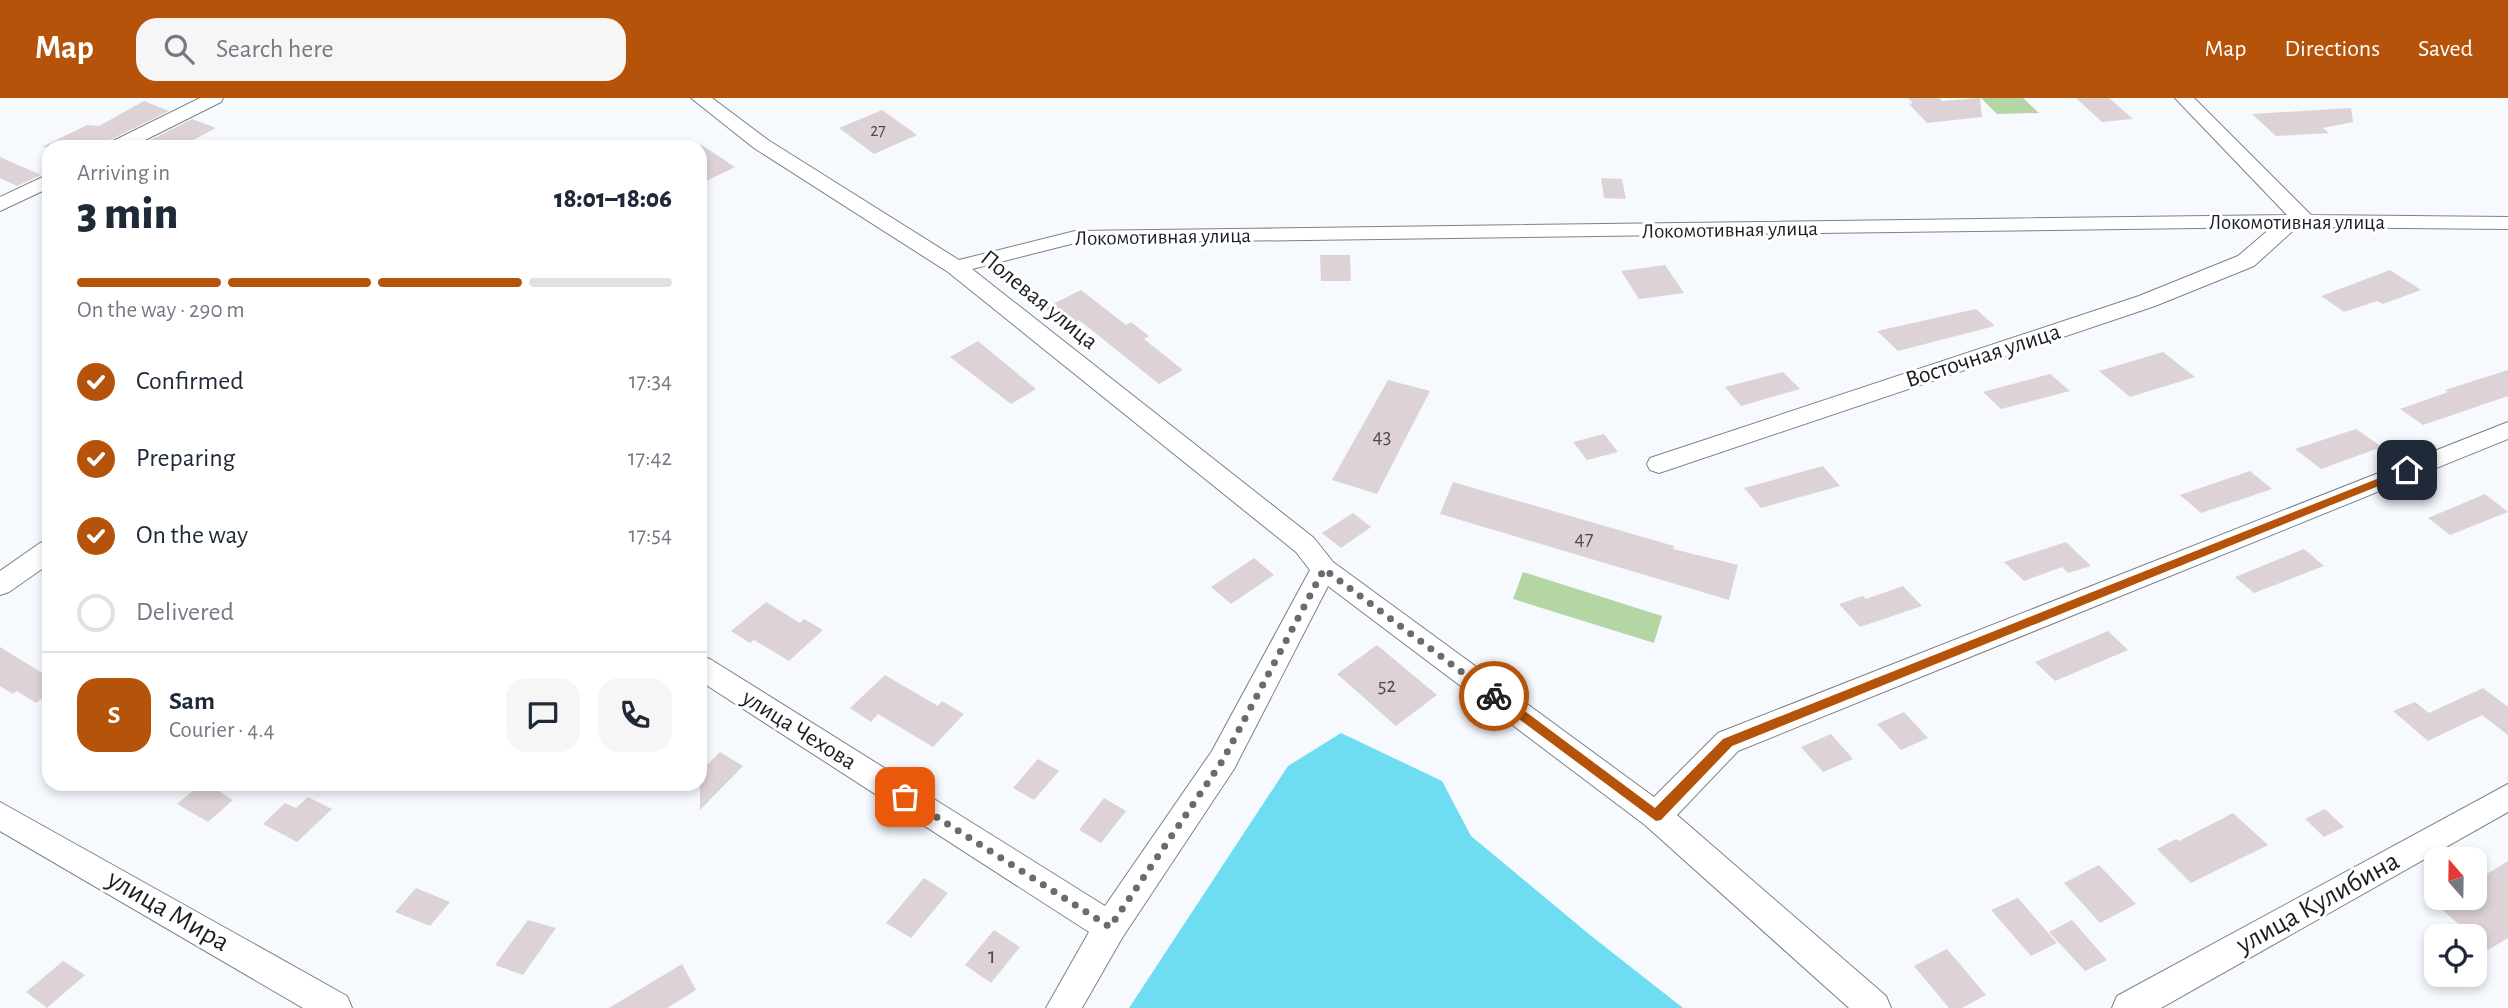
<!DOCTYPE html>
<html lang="en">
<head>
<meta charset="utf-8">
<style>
	body { margin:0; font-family:"Alegreya Sans",sans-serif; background:#f6f6f7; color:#1f2937; height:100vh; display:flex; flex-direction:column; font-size:26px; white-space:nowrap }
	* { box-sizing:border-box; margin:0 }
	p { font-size:23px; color:#747a83 }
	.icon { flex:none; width:38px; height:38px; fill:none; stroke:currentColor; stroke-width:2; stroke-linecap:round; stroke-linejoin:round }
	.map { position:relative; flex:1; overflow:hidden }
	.drawer { position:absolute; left:42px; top:42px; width:665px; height:651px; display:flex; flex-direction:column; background:#fff; border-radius:21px; box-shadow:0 4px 10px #0003 }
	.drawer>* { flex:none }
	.needle { width:46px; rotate:340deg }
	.tools { position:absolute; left:2424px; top:749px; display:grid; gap:14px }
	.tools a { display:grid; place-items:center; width:63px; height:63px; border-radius:14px; background:#fff; box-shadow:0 4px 10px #0003; font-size:35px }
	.pin { position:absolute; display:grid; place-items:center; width:60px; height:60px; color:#fff; margin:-30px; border-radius:14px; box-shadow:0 4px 10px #0006 }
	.courier { position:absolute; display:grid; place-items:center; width:70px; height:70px; margin:-35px; border:5px solid #b45309; border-radius:50%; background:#fff; color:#222; box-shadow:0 2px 9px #0007 }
	.headline em { font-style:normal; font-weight:800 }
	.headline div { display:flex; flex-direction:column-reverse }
	.headline { display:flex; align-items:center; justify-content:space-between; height:119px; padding:0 35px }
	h1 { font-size:46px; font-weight:800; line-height:52px }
	.bar { display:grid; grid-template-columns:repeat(4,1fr); gap:10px 7px; align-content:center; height:84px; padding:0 35px }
	.bar i { height:9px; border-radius:5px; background:#e0e1e3 }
	.bar .on { background:#b45309 }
	.bar p { grid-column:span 4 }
	.line { display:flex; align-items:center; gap:18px; padding:0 35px; border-top:2px solid #e0e1e3 }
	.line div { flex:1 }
	.round { display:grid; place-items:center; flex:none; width:74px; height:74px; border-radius:21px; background:#f6f6f7 }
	ol { padding:0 35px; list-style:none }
	li { display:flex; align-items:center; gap:21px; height:77px }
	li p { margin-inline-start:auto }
	li .icon { padding:7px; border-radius:50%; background:#b45309; color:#fff; stroke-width:4 }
	li:last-child { color:#747a83 }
	li i { width:38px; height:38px; border:4px solid #e0e1e3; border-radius:50% }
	header { display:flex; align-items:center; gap:42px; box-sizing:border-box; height:98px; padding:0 35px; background:#b45309; color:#fff }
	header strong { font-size:33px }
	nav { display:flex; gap:38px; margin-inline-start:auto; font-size:24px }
	.search { width:490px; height:63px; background:#f6f6f7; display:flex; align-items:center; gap:18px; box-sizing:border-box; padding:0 24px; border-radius:21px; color:#747a83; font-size:26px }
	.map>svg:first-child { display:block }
</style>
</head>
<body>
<header>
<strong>Map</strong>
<div class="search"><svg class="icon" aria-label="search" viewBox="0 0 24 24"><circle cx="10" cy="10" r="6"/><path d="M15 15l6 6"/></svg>Search here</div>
<nav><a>Map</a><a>Directions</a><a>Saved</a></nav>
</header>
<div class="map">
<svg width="2508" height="910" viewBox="0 0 2508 910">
	<rect width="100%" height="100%" fill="#f6faff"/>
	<g fill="#b4d6a5">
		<path d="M1981,0h42l16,15 -42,1z"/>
		<path d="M1523,474l139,44 -8,27 -141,-44z"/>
	</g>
	<path fill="#6edcf1" d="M1341,635l101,48 29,55 119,99 93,73h-554l159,-242z"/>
	<g fill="#ddd3d6">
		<path d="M1908,0h31l3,3 38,-3 2,19 -55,6 -18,-19 4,-1z"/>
		<path d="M2076,0h33l24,21 -31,3z"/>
		<path d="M144,3l25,10 -61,30 -5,6h-61l45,-22 12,1z"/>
		<path d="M2351,10l2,14 -30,6 6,5 -53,3 -24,-22z"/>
		<path d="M882,12l35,25 -43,19 -35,-26z"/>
		<path d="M192,21l24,9 -36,19h-43z"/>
		<path d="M700,46l35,23 -35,17z"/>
		<path d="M0,59l41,18 -24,11 -17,-8z"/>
		<path d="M1601,80l21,1 4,20 -22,-1z"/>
		<path d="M1320,157h30l1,26h-30z"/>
		<path d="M1665,167l19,28 -45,6 -18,-28z"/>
		<path d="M2390,172l31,20 -38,14 -6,-3 -33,11 -23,-16z"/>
		<path d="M1081,192l45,35 5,-3 18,14 -5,3 39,31 -24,14 -80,-64 -12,6 -22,-18z"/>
		<path d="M1976,211l19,17 -97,25 -21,-20z"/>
		<path d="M978,243l58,48 -25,15 -61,-47z"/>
		<path d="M2163,254l32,25 -65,20 -31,-26z"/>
		<path d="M2508,272v26l-85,29 -23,-16 48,-17 -3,-2z"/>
		<path d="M1783,274l17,17 -59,17 -16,-19z"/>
		<path d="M2050,276l20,17 -69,18 -18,-17z"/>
		<path d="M1388,282l42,11 -53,103 -45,-14z"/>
		<path d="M2356,331l26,18 -61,22 -26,-20z"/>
		<path d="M1604,336l14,18 -31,8 -14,-18z"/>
		<path d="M1823,368l17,20 -79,22 -17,-20z"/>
		<path d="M2250,373l22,18 -71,24 -21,-18z"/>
		<path d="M1453,384l221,64 -1,3 65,16 -9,35 -289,-86z"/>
		<path d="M2485,396l23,18 -58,23 -22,-17z"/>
		<path d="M1353,415l18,14 -30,21 -19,-15z"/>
		<path d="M2066,444l25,24 -23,7 -6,-6 -38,14 -20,-19z"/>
		<path d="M2304,451l20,17 -70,27 -19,-16z"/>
		<path d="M1254,460l20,17 -43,29 -20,-17z"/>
		<path d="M1903,488l19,20 -62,21 -21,-23 24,-8 3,3z"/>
		<path d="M766,504l34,21 4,-4 19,11 -34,31 -35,-21 -4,3 -19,-12z"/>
		<path d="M2108,533l20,19 -73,31 -20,-19z"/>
		<path d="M1377,547l60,50 -41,31 -59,-52z"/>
		<path d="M0,549l49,30v16l-13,10 -19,-12 -4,3 -13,-8z"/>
		<path d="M885,577l53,31 4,-5 22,13 -31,33 -55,-33 -7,8 -21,-14z"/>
		<path d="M2483,590l25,19v28l-26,-20 -54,26 -35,-30 22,-9 14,11z"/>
		<path d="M1904,614l24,26 -27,12 -24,-26z"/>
		<path d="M1831,636l22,25 -30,13 -22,-25z"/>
		<path d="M720,654l23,14 -43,44v-38z"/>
		<path d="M1038,661l21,12 -25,29 -21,-12z"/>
		<path d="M201,686h6l26,16 -25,22 -31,-18z"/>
		<path d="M308,699l24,12 -35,33 -34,-18 22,-21 11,5z"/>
		<path d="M1104,700l22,13 -25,32 -22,-13z"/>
		<path d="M2325,711l19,18 -20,10 -19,-18z"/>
		<path d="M2233,715l35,32 -77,38 -34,-34 19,-10 3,2z"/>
		<path d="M2508,763v77l-20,12 -59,-52h45v-16z"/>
		<path d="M2099,767l37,39 -36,19 -36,-40z"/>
		<path d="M924,780l24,15 -37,45 -25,-15z"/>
		<path d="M416,790l34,14 -20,24 -35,-14z"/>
		<path d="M2018,800l39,45 -26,13 -40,-46z"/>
		<path d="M528,822l28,8 -33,47 -28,-10z"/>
		<path d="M2072,822l35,40 -22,11 -36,-39z"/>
		<path d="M994,832l26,17 -29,36 -26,-18z"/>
		<path d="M1947,851l39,46 -24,13h-13l-35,-42z"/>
		<path d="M63,863l22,14 -38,33 -21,-16z"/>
		<path d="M682,866l14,26 -29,18h-58z"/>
	</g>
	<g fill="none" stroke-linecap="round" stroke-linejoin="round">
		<defs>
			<g id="street">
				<path d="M200,0h23l-2,4 -90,45h-25l3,-4z"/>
				<path d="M691,0h21l56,42 191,120 116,-29 1212,-16 -112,-117h19l117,117 197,2v12l-211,-2 -43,39 -99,40 -496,167 -9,-3 -3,-6 3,-6 489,-162 99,-40 34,-29 -1197,16 -103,26 342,269 19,24 321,235 64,-64 790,-311v17l-770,312 -61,64 209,181 5,12h-42l-204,-183 -317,-239 -94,183 -112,169 -40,70h-36l43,-76 -389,-251v-25l10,3 395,247 107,-155 98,-181 -14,-18 -348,-280 -194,-124z"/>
				<path d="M49,76v14l-49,23v-14z"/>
				<path d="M49,442v24l-40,28 -9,3v-24l40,-28z"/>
				<path d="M2508,686v28l-347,196h-49l5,-12z"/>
				<path d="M0,704l347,194 5,12h-49l-303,-177z"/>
			</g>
		</defs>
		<use href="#street" stroke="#7c8289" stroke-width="2"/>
		<use href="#street" fill="#fff" fill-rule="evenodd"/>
	</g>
	<path fill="#b45309" d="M2407,369l6,3 -2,3 -679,273 -71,74 -5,1 -168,-125 2,-4h9l156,116 68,-69z"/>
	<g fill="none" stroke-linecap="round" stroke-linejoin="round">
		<path stroke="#686b6f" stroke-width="7" stroke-dasharray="0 12.6" d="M905,699l205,130 113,-167 101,-191 170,127"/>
	</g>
	<g text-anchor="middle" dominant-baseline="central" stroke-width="6" stroke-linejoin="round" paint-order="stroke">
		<g font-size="18" fill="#4c4b4e">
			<text x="878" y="33">27</text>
		</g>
		<g font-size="21" fill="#1c1e21" stroke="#fff">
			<text x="2297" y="124">Локомотивная улица</text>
			<text transform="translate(1730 132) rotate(-1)">Локомотивная улица</text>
			<text transform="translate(1163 139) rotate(-1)">Локомотивная улица</text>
		</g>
		<g font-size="21" fill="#4c4b4e">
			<text x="1382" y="338">43</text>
			<text x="1584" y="440">47</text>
			<text x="1387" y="587">52</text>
		</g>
		<g font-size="24" fill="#1c1e21" stroke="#fff">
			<text transform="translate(1039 202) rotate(39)">Полевая улица</text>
			<text transform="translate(1983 258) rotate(-18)">Восточная улица</text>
			<text transform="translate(799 632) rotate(32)">улица Чехова</text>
		</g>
		<g font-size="24" fill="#4c4b4e">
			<text x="992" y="858">1</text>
		</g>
		<g font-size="28" fill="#1c1e21" stroke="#fff">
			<text transform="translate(2318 805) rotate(-29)">улица Кулибина</text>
			<text transform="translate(168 813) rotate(30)">улица Мира</text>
		</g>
	</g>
</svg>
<div class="tools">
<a><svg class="needle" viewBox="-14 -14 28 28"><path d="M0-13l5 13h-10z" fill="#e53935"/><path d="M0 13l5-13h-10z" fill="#747a83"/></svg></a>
<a><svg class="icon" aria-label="locate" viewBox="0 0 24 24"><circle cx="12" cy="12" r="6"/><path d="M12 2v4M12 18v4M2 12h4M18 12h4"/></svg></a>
</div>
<div class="pin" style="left:905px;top:699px;background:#ea580c"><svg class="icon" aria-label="bag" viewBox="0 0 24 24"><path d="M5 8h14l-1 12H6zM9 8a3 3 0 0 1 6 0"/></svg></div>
<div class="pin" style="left:2407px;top:372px;background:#1f2937"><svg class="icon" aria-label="home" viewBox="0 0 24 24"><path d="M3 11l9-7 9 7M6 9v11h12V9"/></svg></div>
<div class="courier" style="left:1494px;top:598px"><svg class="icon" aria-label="bike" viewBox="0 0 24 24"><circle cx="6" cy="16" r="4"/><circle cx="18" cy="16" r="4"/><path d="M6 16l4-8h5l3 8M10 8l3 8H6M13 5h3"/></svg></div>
<section class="drawer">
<div class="headline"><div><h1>3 min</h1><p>Arriving in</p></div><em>18:01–18:06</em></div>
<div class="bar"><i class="on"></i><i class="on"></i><i class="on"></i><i></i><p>On the way · 290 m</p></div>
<ol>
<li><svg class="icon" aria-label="check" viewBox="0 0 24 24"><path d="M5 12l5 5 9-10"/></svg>Confirmed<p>17:34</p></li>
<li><svg class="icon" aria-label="check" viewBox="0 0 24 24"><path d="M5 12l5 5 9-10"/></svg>Preparing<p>17:42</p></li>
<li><svg class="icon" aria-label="check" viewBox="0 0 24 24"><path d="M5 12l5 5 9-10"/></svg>On the way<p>17:54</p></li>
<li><i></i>Delivered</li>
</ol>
<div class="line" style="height:126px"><b class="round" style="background:#b45309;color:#fff">S</b><div><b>Sam</b><p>Courier · 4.4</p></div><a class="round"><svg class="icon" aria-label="chat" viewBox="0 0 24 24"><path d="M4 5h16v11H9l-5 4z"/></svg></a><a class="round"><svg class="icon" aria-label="phone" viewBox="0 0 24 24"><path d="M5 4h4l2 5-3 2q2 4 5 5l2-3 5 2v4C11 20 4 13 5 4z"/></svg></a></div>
</section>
</div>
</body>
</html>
